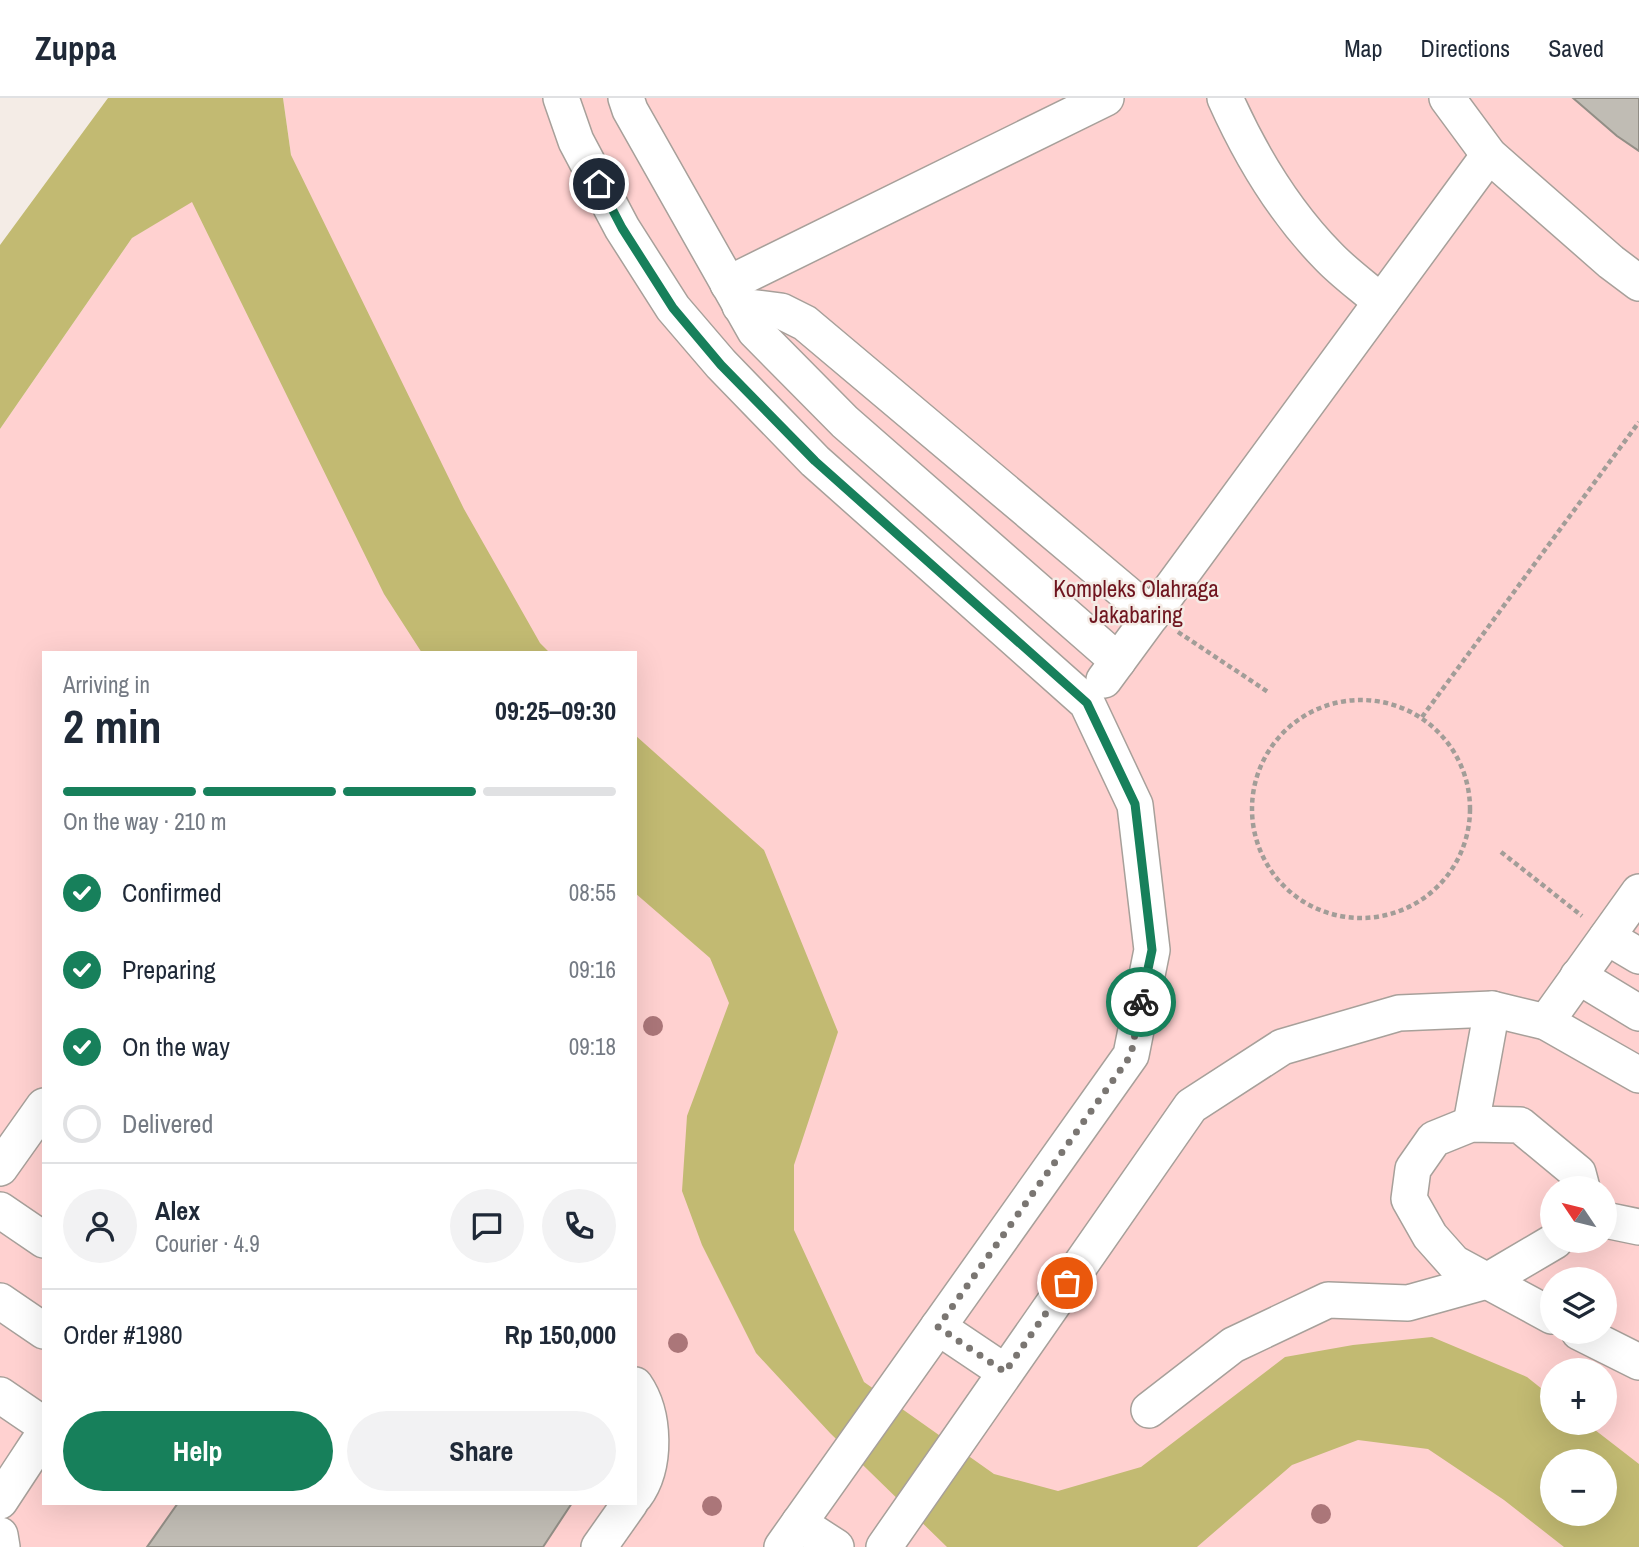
<!DOCTYPE html>
<html lang="en">
<head>
<meta charset="utf-8">
<style>
	body { margin:0; font-family:"Archivo Narrow",sans-serif; background:#f2f2f3; color:#1f2937; height:100vh; display:flex; flex-direction:column; font-size:26px; white-space:nowrap }
	* { box-sizing:border-box; margin:0 }
	p { font-size:23px; color:#747a83 }
	.icon { flex:none; width:38px; height:38px; fill:none; stroke:currentColor; stroke-width:2; stroke-linecap:round; stroke-linejoin:round }
	.map { position:relative; flex:1; overflow:hidden }
	.sheet { position:absolute; left:42px; top:553px; width:595px; height:854px; display:flex; flex-direction:column; background:#fff; border-radius:0px; box-shadow:0 7px 28px #0002 }
	.sheet>* { flex:none }
	.needle { width:46px; rotate:305deg }
	.buttons { position:absolute; left:1540px; top:1078px; display:grid; gap:14px }
	.buttons a { display:grid; place-items:center; width:77px; height:77px; border-radius:50%; background:#fff; box-shadow:0 7px 28px #0002; font-size:35px }
	.pin { position:absolute; display:grid; place-items:center; width:60px; height:60px; color:#fff; margin:-30px; border:4px solid #fff; border-radius:50%; box-shadow:0 2px 7px #0007 }
	.courier { position:absolute; display:grid; place-items:center; width:70px; height:70px; margin:-35px; border:5px solid #17805b; border-radius:50%; background:#fff; color:#222; box-shadow:0 2px 9px #0007 }
	.summary em { font-style:normal; font-weight:700 }
	.summary div { display:flex; flex-direction:column-reverse }
	.summary { display:flex; align-items:center; justify-content:space-between; height:119px; padding:0 21px }
	h1 { font-size:46px; font-weight:700; line-height:52px }
	.bar { display:grid; grid-template-columns:repeat(4,1fr); gap:10px 7px; align-content:center; height:84px; padding:0 21px }
	.bar i { height:9px; border-radius:5px; background:#e0e1e3 }
	.bar .on { background:#17805b }
	.bar p { grid-column:span 4 }
	.line { display:flex; align-items:center; gap:18px; padding:0 21px; border-top:2px solid #e0e1e3 }
	.line div { flex:1 }
	.round { display:grid; place-items:center; flex:none; width:74px; height:74px; border-radius:37px; background:#f2f2f3 }
	ol { padding:0 21px; list-style:none }
	li { display:flex; align-items:center; gap:21px; height:77px }
	li p { margin-inline-start:auto }
	li .icon { padding:7px; border-radius:50%; background:#17805b; color:#fff; stroke-width:4 }
	li:last-child { color:#747a83 }
	li i { width:38px; height:38px; border:4px solid #e0e1e3; border-radius:50% }
	.cta { display:flex; gap:14px; margin-top:auto; padding:14px 21px }
	.cta a { flex:1; height:80px; border-radius:42px; background:#17805b; color:#fff; font-size:28px; font-weight:700; line-height:80px; text-align:center }
	.cta a+a { background:#f2f2f3; color:#1f2937 }
	header { display:flex; align-items:center; gap:42px; box-sizing:border-box; height:98px; padding:0 35px; background:#fff; border-bottom:2px solid #e0e1e3 }
	header strong { font-size:33px }
	nav { display:flex; gap:38px; margin-inline-start:auto; font-size:24px }
	.map>svg:first-child { display:block }
</style>
</head>
<body>
<header>
<strong>Zuppa</strong>
<nav><a>Map</a><a>Directions</a><a>Saved</a></nav>
</header>
<div class="map">
<svg width="1639" height="1449" viewBox="0 0 1639 1449">
	<rect width="100%" height="100%" fill="#f4ece6"/>
	<path fill="#ffd1d0" fill-rule="evenodd" d="M283,0h1356v1449h-1639v-1118l132,-191 60,-37 99,-46zM44,555h591v850h-591zM1552,1090h53v53h-53zM1552,1181h53v53h-53zM1552,1272h53v53h-53zM1552,1363h53v53h-53z"/>
	<g fill="#c2ba72" fill-rule="evenodd">
		<path d="M108,0h175l8,57 173,354 76,134 10,10h-128l-38,-59 -192,-392 -60,36 -132,191v-184z"/>
		<path d="M635,637l129,115 74,182 -44,133v65l70,152 130,92 64,17 83,-24 144,-110 68,-12 79,-8 95,40 25,20v26h34l53,41v83h-75l-60,-47 -76,-51 -70,-9 -66,25 -95,82h-250l-117,-114 -74,-80 -54,-108 -20,-54 5,-75 42,-113 -19,-45 -75,-65zM1552,1363h53v53h-53z"/>
	</g>
	<g fill="#c0bcb4" stroke="#928e86" stroke-width="2">
		<path d="M1573,0h66v53l-22,-15z"/>
		<path d="M178,1405h394l-29,44h-396z"/>
	</g>
	<g fill="none" stroke-linecap="round" stroke-linejoin="round">
		<defs>
			<g id="minor">
				<path d="M561,0l15,43 46,87 51,80 48,56 94,97 272,242 48,102 17,145 -21,105 -349,492"/>
				<path d="M626,0l4,12 125,221 90,91 273,239"/>
				<path d="M1225,0c25,56 60,114 103,158 16,17 36,31 53,46"/>
				<path d="M1447,0l42,57 122,107 28,21"/>
				<path d="M728,186l378,-186"/>
				<path d="M740,208l41,5 24,12 347,292"/>
				<path d="M1104,582l385,-525"/>
				<path d="M1607,839l32,19"/>
				<path d="M1578,878l61,37"/>
				<path d="M1546,924l93,-130"/>
				<path d="M1471,1026l21,-115"/>
				<path d="M0,1070l44,-62"/>
				<path d="M0,1112l44,30"/>
				<path d="M1605,1122l34,7"/>
				<path d="M0,1203l44,30"/>
				<path d="M1552,1218l-98,-53 -24,-27 -21,-37 4,-30 21,-30 37,-15 49,1 58,48 4,15"/>
				<path d="M938,1229l67,45"/>
				<path d="M1579,1234l60,30"/>
				<path d="M635,1287c20,29 22,81 0,111"/>
				<path d="M0,1297l44,30"/>
				<path d="M1149,1312l84,-65 95,-45 80,3 79,-22 68,-40"/>
				<path d="M0,1403l44,-67"/>
				<path d="M799,1425l37,24"/>
				<path d="M0,1437l2,12"/>
				<path d="M599,1449l31,-44"/>
				<path d="M884,1449l307,-441 91,-59 117,-34 93,-4 54,13 93,53"/>
			</g>
		</defs>
		<use href="#minor" stroke="#a7a09a" stroke-width="38"/>
		<g stroke="#a29d98" stroke-width="4.5" stroke-dasharray="5 3.5" stroke-linecap="butt">
			<path d="M1178,534l90,60"/>
			<circle cx="1361" cy="711" r="109"/>
			<path d="M1422,619l217,-295"/>
			<path d="M1501,754l81,64"/>
		</g>
		<use href="#minor" stroke="#fff" stroke-width="35"/>
	</g>
	<g fill="#ab7679">
		<circle cx="653" cy="928" r="10"/>
		<circle cx="678" cy="1245" r="10"/>
		<circle cx="712" cy="1408" r="10"/>
		<circle cx="1321" cy="1416" r="10"/>
	</g>
	<g fill="none" stroke-linecap="round" stroke-linejoin="round">
		<path stroke="#7a7672" stroke-width="7" stroke-dasharray="0 12.6" d="M1067,1185l-62,89 -67,-45 193,-272 10,-53"/>
		<path stroke="#17805b" stroke-width="9" d="M599,86l23,44 51,80 48,57 94,96 272,242 48,101 17,146 -11,52"/>
	</g>
	<g text-anchor="middle" dominant-baseline="central" stroke-width="5" stroke-linejoin="round" paint-order="stroke">
		<g font-size="23" fill="#6f151f" stroke="#f4ece6">
			<text x="1136" y="490">Kompleks Olahraga<tspan x="1136" dy="26">Jakabaring</tspan></text>
		</g>
	</g>
</svg>
<div class="buttons">
<a><svg class="needle" viewBox="-14 -14 28 28"><path d="M0-13l5 13h-10z" fill="#e53935"/><path d="M0 13l5-13h-10z" fill="#747a83"/></svg></a>
<a><svg class="icon" aria-label="layers" viewBox="0 0 24 24"><path d="M12 4l9 5-9 5-9-5zM3 14l9 5 9-5"/></svg></a>
<a>+</a>
<a>−</a>
</div>
<div class="pin" style="left:1067px;top:1185px;background:#ea580c"><svg class="icon" aria-label="bag" viewBox="0 0 24 24"><path d="M5 8h14l-1 12H6zM9 8a3 3 0 0 1 6 0"/></svg></div>
<div class="pin" style="left:599px;top:86px;background:#1f2937"><svg class="icon" aria-label="home" viewBox="0 0 24 24"><path d="M3 11l9-7 9 7M6 9v11h12V9"/></svg></div>
<div class="courier" style="left:1141px;top:904px"><svg class="icon" aria-label="bike" viewBox="0 0 24 24"><circle cx="6" cy="16" r="4"/><circle cx="18" cy="16" r="4"/><path d="M6 16l4-8h5l3 8M10 8l3 8H6M13 5h3"/></svg></div>
<section class="sheet">
<div class="summary"><div><h1>2 min</h1><p>Arriving in</p></div><em>09:25–09:30</em></div>
<div class="bar"><i class="on"></i><i class="on"></i><i class="on"></i><i></i><p>On the way · 210 m</p></div>
<ol>
<li><svg class="icon" aria-label="check" viewBox="0 0 24 24"><path d="M5 12l5 5 9-10"/></svg>Confirmed<p>08:55</p></li>
<li><svg class="icon" aria-label="check" viewBox="0 0 24 24"><path d="M5 12l5 5 9-10"/></svg>Preparing<p>09:16</p></li>
<li><svg class="icon" aria-label="check" viewBox="0 0 24 24"><path d="M5 12l5 5 9-10"/></svg>On the way<p>09:18</p></li>
<li><i></i>Delivered</li>
</ol>
<div class="line" style="height:126px"><a class="round"><svg class="icon" aria-label="person" viewBox="0 0 24 24"><circle cx="12" cy="8" r="4"/><path d="M4 21q1-7 8-7t8 7"/></svg></a><div><b>Alex</b><p>Courier · 4.9</p></div><a class="round"><svg class="icon" aria-label="chat" viewBox="0 0 24 24"><path d="M4 5h16v11H9l-5 4z"/></svg></a><a class="round"><svg class="icon" aria-label="phone" viewBox="0 0 24 24"><path d="M5 4h4l2 5-3 2q2 4 5 5l2-3 5 2v4C11 20 4 13 5 4z"/></svg></a></div>
<div class="line" style="height:91px"><div>Order #1980</div><b>Rp 150,000</b></div>
<div class="cta"><a>Help</a><a>Share</a></div>
</section>
</div>
</body>
</html>
